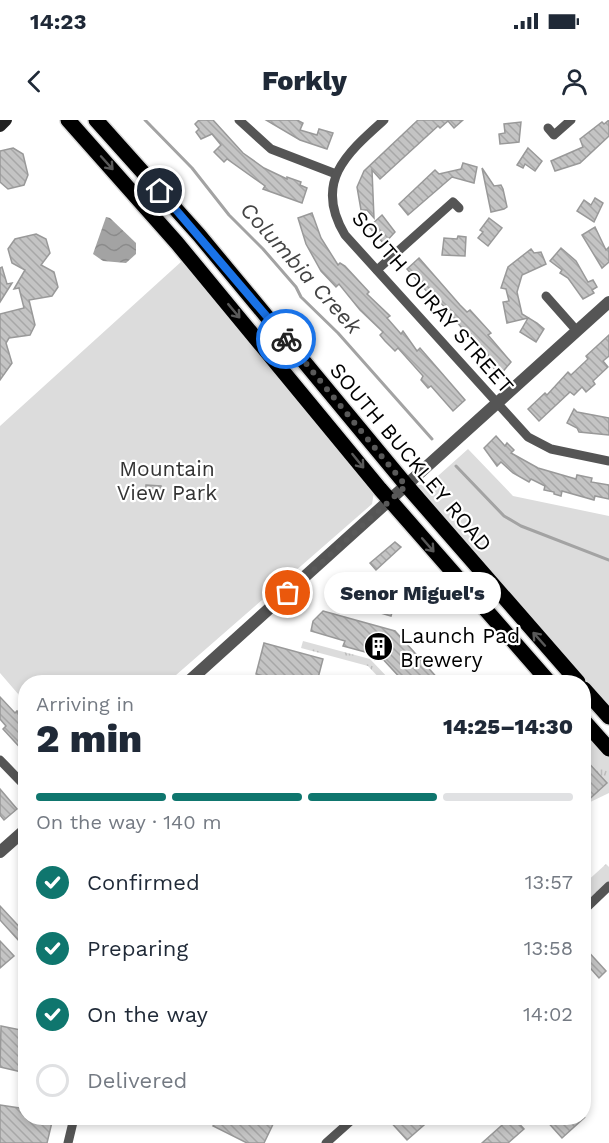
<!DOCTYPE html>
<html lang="en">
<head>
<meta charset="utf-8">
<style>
	body { margin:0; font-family:"Work Sans",sans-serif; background:#f2f2f3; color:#1f2937; height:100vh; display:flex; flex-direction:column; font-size:22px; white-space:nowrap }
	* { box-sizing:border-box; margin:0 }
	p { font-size:20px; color:#747a83 }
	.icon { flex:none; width:33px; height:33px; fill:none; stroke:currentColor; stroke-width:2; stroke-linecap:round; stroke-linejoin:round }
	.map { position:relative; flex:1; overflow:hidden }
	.panel { position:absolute; left:18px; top:555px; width:573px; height:450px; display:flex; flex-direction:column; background:#fff; border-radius:24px; box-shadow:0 3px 9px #0003 }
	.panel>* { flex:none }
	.pin { position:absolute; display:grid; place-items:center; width:51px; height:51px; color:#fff; margin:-26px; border:3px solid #fff; border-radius:50%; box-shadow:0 2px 6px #0007 }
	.courier { position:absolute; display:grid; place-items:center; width:60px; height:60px; margin:-30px; border:4px solid #1a73e8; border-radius:50%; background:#fff; color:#222; box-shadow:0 2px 8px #0007 }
	.bubble { position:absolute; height:42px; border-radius:21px; background:#fff; box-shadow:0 3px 9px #0003; font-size:20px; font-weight:800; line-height:42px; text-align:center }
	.summary em { font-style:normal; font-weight:800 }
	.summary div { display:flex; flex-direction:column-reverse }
	.summary { display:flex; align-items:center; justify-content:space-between; height:102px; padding:0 18px }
	h1 { font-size:39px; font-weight:800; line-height:45px }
	.bar { display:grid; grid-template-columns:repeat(4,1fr); gap:9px 6px; align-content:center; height:72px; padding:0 18px }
	.bar i { height:8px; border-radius:4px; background:#e0e1e3 }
	.bar .current { background:#0f766e }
	.bar p { grid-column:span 4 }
	ol { padding:0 18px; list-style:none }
	li { display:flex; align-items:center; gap:18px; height:66px }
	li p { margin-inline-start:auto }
	li .icon { padding:6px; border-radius:50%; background:#0f766e; color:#fff; stroke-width:4 }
	li:last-child { color:#747a83 }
	li i { width:33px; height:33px; border:3px solid #e0e1e3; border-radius:50% }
	.status { display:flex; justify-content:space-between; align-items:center; height:42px; padding:0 30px; background:#fff; direction:ltr }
	.status svg { height:16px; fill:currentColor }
	header { display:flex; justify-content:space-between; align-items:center; height:78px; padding:0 18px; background:#fff; font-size:27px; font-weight:800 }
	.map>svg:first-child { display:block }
</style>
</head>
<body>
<div class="status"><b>14:23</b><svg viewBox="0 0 49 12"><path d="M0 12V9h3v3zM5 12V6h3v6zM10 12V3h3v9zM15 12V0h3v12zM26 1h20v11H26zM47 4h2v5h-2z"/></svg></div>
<header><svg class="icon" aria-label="back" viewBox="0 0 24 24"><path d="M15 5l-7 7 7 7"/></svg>Forkly<svg class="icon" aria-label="person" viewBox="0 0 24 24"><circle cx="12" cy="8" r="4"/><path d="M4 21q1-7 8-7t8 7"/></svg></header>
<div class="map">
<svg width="609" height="1023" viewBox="0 0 609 1023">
	<defs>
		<pattern id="grass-tufts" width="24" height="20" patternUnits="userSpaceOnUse" patternTransform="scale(1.5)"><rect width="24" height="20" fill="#dcdcdc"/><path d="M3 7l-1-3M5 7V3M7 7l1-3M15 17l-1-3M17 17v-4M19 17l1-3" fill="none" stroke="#bbb"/></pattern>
		<pattern id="water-waves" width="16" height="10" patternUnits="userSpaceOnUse" patternTransform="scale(1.5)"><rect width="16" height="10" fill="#a3a3a3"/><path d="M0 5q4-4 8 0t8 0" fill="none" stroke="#8b8b8b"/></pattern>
		<pattern id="building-back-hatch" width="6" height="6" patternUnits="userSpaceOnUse" patternTransform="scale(1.5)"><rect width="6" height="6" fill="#c4c4c4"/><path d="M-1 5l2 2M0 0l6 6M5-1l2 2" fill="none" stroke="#a7a7a7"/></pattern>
	</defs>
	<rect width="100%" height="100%" fill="#fff"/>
	<g fill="url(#grass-tufts)">
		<path d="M303,521l67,18 22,23h-9l-15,-16 -67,-18z"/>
		<path d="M584,601l25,28v44l-25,12 22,-22 -22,-25z"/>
		<path d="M606,744l3,3v19l-25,24v-26z"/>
	</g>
	<g fill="#dcdcdc">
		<path d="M182,141l56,63 136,168 -2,12 -204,178h-142l-1,20 -25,-29v-247z"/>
		<path d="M468,329l45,47 96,20v201l-202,-231 22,-2z"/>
	</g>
	<path fill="url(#water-waves)" d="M106,97l4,1 26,25v11l-10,9 -23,-2 -10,-7z"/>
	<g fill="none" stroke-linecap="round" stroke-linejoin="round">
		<g stroke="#a3a3a3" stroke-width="3">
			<path d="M145,0l47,48 37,47 34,34 33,38 5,10 37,36 94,106"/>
			<path d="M456,346l48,50 17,10 88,34"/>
			<path d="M348,561l6,1"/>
		</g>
	</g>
	<g fill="url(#building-back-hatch)" stroke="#999" stroke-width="1.5">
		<path d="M199,0h14l30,33 21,15 23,11v-2l14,5 -1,3 7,3 -5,15 -39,-14 2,-3 -38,-27 -3,3 -10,-10 7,-7 -9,-11 -11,5 -5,-7 3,-3 -4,-5z"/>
		<path d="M266,0h31l6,3 -3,7 17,5 2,-6 14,4 -6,16 -27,-9z"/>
		<path d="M418,0h45l-9,8 -6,-7 -8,7 -2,-2 -58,53 -8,-9 2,48 -7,-8h-6l-4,-23 7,-16z"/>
		<path d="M609,0v16l-29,27 -25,8 -4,-10 32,-14 -3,-8 22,-17 2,2z"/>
		<path d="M521,2l-2,20 -19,2 -1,-10 6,-1 -1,-9z"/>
		<path d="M13,28l10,6 5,21 -4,10 -16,4 -8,-7v-31z"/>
		<path d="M528,28l14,13 -7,10 -10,-7 -2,4 -6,-3z"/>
		<path d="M463,43l14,4 -3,16 -22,-6 -44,38 -9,-11 36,-34 4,4 22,-5z"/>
		<path d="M482,48l12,18 7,-1 2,4 4,18 -3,2 -13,3z"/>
		<path d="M595,78l8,5 -9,19 -17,-11 7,-11 7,5z"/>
		<path d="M312,93l9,25 17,27 2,-2 5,3 24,26 -2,2 23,22 -3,2 14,16 2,-3 14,20 3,-3 45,52 -12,11 -22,-25 -3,2 -7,-8 2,-4 -25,-28 -3,3 -10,-10 -5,-6 3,-3 -23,-22 -21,-26 -3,3 -15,-16 -15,-27 -8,-26z"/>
		<path d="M382,95l13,17 -11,12 -15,-17z"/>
		<path d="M489,98l13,10 -14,18 -10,-8 5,-6 -3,-2z"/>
		<path d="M595,107l11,23 3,-3v15l-7,6 -20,-33z"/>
		<path d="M36,114l10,5 4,14 -9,12 13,7 4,15 -6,9 -23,4 6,25 -5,10 -21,3 -3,5 6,20 -12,17v-66l24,-6 -5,-20 -5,1 11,-19 -13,-7 -4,-14 7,-10z"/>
		<path d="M458,116l8,1 -1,19 -23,-1 2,-17 13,1z"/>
		<path d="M561,128l15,13 12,21 5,-2 4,7 -5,3 2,3 -11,6 -15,-21 -8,-5 2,-3 -12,-9z"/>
		<path d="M531,129l3,4 7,-1 5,12 -24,11 -5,17 5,22 15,9 7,6 -8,13 -16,-10 8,-14 -21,5 -4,-21 6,-1 -3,-12 -5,-1 7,-21z"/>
		<path d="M419,138l41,47 7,7 3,-2 21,23 -3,2 23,27 -11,13 -15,-17 3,-3 -10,-11 -2,2 -26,-33 -11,-12 -2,2 -30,-34z"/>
		<path d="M2,147l5,17 5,-1 -12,19v-34z"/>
		<path d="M609,215v21l-6,5 5,6 -15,14 2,3 -9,8 -4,-5 -8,8 -4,-3 -31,29 -11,-12 17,-16 2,2 21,-23 3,3 17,-16 -2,-3z"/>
		<path d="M574,289l3,3 32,6v17l-30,-3 -2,-4 -10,-5z"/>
		<path d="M496,316l9,10 2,-3 7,7 -3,3 27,15 38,11 1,-4 15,3 -1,4 18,3v14l-14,-3 -1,4 -32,-9 -1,5 -7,-2v-2l-10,-2 1,-4 -14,-7 -2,3 -16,-9 -12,-11 -4,4 -13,-18z"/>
		<path d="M146,365l15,1 -1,12h-15z"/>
		<path d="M395,422l6,5 -25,23 -6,-7z"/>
		<path d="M373,468l24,7 -6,21 -24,-7z"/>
		<path d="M323,491l72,20 46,51h-37l-24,-26 -37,-10 2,-5 -34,-10 2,-10z"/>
		<path d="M264,523l59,16 -6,23h-32l-29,-8z"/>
		<path d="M0,577l15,16 2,-2 9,12v31l-23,-25 3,-3 -6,-7z"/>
		<path d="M584,638l23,25 -23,21z"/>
		<path d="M0,669l17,20 -13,11 -4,-5z"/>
		<path d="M0,786l26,28 -7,7 -19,-21z"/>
		<path d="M0,821l14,15 -14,12z"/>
		<path d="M584,827l22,24 -7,7 -15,-17z"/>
		<path d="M1,906l25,5v42l-26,-6z"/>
		<path d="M0,985l26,4v9h27l-6,25h-47z"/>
		<path d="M217,998h59l-12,25h-17l-34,-17z"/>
		<path d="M387,998h45l-25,22z"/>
		<path d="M510,998h4l10,11 -16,14h-26z"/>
		<path d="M544,998h40l-22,20z"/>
	</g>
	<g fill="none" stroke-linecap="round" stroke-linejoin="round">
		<defs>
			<g id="primary">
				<path d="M68,0l109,123 203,246 169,193"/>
				<path d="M96,0l103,115 208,251 171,196"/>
				<path d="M584,569l25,28"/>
				<path d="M584,601l25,28"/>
			</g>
		</defs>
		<use href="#primary" stroke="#dbdbdb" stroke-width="18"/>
		<g stroke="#555" stroke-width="9">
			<path d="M239,0l32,29 65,25"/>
			<path d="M384,0c-37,33 -71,62 -39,115l183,202 23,12 58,12"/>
			<path d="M548,8l6,7 17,-15"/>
			<path d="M377,150l76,-68 6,6"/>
			<path d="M546,176l31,35"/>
			<path d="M0,640l26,27"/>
			<path d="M584,790l25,-24"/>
			<path d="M68,1023l6,-25"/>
			<path d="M326,1023l28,-25"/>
		</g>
		<g stroke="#555" stroke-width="12">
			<path d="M188,562l421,-380"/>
			<path d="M0,732l26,-23"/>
		</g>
		<path stroke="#222" stroke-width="12" d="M0,6l6,-6"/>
		<use href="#primary" stroke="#000" stroke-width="15"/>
	</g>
	<defs><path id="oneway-shaft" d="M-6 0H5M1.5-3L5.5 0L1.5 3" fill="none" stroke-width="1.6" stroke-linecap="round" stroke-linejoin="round" transform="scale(1.5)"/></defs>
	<g stroke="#595959">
		<use href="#oneway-shaft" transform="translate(107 43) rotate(48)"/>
		<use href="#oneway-shaft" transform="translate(234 191) rotate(50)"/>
		<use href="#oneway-shaft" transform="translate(358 341) rotate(51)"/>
		<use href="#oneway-shaft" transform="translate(428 425) rotate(49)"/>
		<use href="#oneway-shaft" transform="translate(539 519) rotate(-132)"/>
	</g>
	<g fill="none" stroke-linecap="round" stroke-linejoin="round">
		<path stroke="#595959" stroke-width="6" stroke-dasharray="0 10.8" d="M286,219l120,147 -118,107"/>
		<path stroke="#1a73e8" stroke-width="8" d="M160,71l126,148"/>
	</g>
	<defs>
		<symbol id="building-disc" viewBox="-11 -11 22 22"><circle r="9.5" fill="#000" stroke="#fff"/><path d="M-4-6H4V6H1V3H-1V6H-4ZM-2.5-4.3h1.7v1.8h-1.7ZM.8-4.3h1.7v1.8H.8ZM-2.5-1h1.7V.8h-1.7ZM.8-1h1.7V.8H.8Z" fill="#fff"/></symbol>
	</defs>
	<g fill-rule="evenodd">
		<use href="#building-disc" x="362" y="510" width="33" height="33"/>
	</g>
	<g text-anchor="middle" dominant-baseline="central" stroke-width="4.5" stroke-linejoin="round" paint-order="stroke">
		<g font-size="21" fill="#000" stroke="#fff">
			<text transform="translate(433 182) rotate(49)">SOUTH OURAY STREET</text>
			<text transform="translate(411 337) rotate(50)">SOUTH BUCKLEY ROAD</text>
		</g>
		<g font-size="21" fill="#333" stroke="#fff">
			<text x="167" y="348">Mountain<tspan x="167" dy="24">View Park</tspan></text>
		</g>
		<g font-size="21" fill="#000" stroke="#fff" text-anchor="start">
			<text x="400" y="515">Launch Pad<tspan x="400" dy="24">Brewery</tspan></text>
		</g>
		<g font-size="22" font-style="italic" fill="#444" stroke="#fff">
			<text transform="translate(301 148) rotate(48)">Columbia Creek</text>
		</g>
	</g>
</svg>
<div class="pin" style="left:288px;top:473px;background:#ea580c"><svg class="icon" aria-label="bag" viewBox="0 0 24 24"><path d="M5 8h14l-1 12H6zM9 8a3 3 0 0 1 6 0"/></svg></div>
<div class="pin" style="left:160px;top:71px;background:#1f2937"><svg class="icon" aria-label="home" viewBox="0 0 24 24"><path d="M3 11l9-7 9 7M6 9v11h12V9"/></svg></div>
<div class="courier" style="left:286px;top:219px"><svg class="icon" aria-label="bike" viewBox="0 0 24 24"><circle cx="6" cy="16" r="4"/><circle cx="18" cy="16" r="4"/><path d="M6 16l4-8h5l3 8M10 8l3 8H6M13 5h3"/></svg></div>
<div class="bubble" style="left:324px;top:452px;width:177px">Senor Miguel's</div>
<section class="panel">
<div class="summary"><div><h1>2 min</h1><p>Arriving in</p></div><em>14:25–14:30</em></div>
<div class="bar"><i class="current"></i><i class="current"></i><i class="current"></i><i></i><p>On the way · 140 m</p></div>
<ol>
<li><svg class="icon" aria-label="check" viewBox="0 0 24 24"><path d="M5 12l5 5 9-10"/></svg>Confirmed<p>13:57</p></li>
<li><svg class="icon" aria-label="check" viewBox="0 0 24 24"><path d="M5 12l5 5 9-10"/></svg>Preparing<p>13:58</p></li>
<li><svg class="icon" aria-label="check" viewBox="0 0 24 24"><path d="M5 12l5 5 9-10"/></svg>On the way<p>14:02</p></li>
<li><i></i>Delivered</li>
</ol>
</section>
</div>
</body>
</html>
